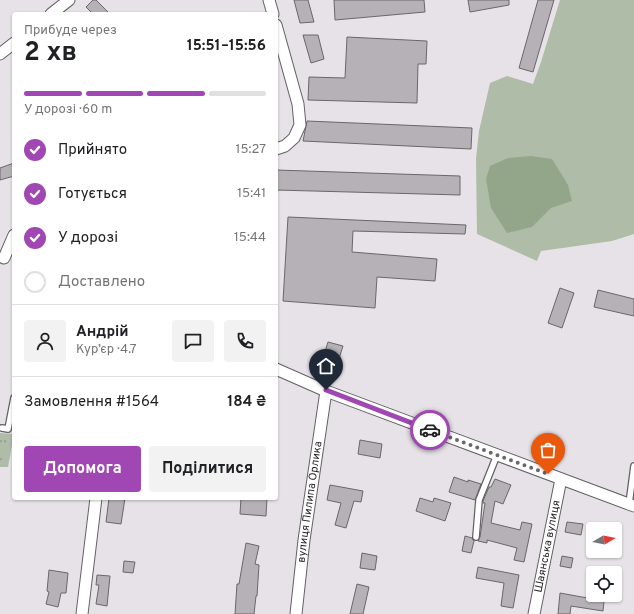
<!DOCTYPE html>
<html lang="uk">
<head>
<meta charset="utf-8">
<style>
	body { margin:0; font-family:Overpass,sans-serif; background:#f2f2f2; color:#202124; height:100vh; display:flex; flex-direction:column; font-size:15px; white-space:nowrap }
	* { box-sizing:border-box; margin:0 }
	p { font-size:13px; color:#757577 }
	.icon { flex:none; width:22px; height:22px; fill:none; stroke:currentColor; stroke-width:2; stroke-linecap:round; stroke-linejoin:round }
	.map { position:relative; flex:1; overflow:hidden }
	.sheet { position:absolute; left:12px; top:12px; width:266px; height:488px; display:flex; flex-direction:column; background:#fff; border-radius:4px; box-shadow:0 1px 3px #0004 }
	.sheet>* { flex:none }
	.needle { width:26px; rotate:80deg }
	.buttons { position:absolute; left:586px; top:522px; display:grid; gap:8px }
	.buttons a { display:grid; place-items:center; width:36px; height:36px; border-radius:4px; background:#fff; box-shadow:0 1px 3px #0004; font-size:20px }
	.pin { position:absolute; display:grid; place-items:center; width:34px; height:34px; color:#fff; margin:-41px -17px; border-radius:50% 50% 50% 0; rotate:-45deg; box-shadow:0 0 4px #0007 }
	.pin .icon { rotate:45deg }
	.courier { position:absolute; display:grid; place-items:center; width:40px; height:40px; margin:-20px; border:3px solid #a047b3; border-radius:50%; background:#fff; color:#222; box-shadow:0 1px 5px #0007 }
	.overview em { font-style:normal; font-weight:700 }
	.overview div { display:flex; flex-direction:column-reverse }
	.overview { display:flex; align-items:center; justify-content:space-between; height:68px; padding:0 12px }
	h1 { font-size:26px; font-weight:700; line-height:30px }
	.bar { display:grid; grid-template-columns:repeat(4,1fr); gap:6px 4px; align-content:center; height:48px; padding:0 12px }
	.bar i { height:5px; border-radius:3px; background:#e0e0e0 }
	.bar .current { background:#a047b3 }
	.bar p { grid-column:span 4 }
	.line { display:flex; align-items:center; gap:10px; padding:0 12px; border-top:1px solid #e0e0e0 }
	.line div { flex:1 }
	.round { display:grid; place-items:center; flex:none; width:42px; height:42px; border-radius:4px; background:#f2f2f2 }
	ol { padding:0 12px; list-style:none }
	li { display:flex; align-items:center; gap:12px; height:44px }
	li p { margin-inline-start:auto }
	li .icon { padding:4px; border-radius:50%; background:#a047b3; color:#fff; stroke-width:4 }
	li:last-child { color:#757577 }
	li i { width:22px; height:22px; border:2px solid #e0e0e0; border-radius:50% }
	.action { display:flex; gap:8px; margin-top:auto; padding:8px 12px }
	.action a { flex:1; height:46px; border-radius:4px; background:#a047b3; color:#fff; font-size:16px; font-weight:700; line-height:46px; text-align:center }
	.action a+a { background:#f2f2f2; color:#202124 }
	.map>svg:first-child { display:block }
</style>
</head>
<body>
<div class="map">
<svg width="634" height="614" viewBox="0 0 634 614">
	<rect width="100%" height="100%" fill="#e6e2e7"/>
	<g fill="#afbca8">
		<path d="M560,0h74v234l-22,7 -71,10 -4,10 -60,-27 -1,-75 3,-28 11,-48 17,-7 26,8 8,-22z"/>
		<path d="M0,433l14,1 -6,33h-8z"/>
	</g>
	<path fill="#93a689" d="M531,156l21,3 16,26 4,16 -21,7 -19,19 -25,6 -16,-25 -5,-29 4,-13 18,-8z"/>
	<g fill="#b5b1b6" stroke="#6a676b">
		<path d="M93,0h3l14,14h-17l-7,-7z"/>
		<path d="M294,0h14l6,22 -14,1z"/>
		<path d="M334,0h90l1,12 -90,8z"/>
		<path d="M468,0h41v5l-39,7z"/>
		<path d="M538,0h16l-21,72 -14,-4z"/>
		<path d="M303,35h15l6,24 -13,4z"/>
		<path d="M347,37l80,4 -1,23h-8l-1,39 -109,-3 1,-23 36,1z"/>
		<path d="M307,121l165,7 -1,21 -168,-8z"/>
		<path d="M14,163v13l-14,4v-12z"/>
		<path d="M276,170l184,6v19l-184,-5z"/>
		<path d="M288,217l178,8 -1,9 -112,-3 -1,21 85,7 -2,22 -58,-4 -2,31 -92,-7z"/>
		<path d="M560,288l14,5 -12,35 -14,-5z"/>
		<path d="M598,290l36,9v17l-40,-9z"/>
		<path d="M328,342l15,4 -6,19 -15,-4z"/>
		<path d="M360,440l22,4 -2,14 -22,-4z"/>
		<path d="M454,477l14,5v-2l13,4 -6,16 -26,-8z"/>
		<path d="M495,479l16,6 -8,19 -8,-3 -4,22 29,7 2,-8 10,2 -8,38 -10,-2 3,-12 -30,-8v3l-9,-2 2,-4 5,-34h-2v-2l6,-14h2z"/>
		<path d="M330,485l33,6 -2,11 -7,-1 -8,27 -11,-3 6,-22 -14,-3z"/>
		<path d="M109,498h16l-4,26 -15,-2z"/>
		<path d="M241,498h26l-1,18 -26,-2z"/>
		<path d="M420,498l13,4 1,-4 17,5 -6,18 -29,-10z"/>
		<path d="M567,522l16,2 -2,11 -16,-3z"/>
		<path d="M465,536l7,2 2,3 -3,12 -9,-2z"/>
		<path d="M246,543l13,3 -4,18 4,1 -2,31h-1l-2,18h-19l2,-30h2z"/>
		<path d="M362,553l15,3 -2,14 -15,-2z"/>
		<path d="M562,556l11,2 -2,10 -11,-2z"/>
		<path d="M124,561l11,1 -2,11 -10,-1z"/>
		<path d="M478,567l41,8 -6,33 -12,-2 3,-23 -28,-5z"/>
		<path d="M49,570l19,3 -2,20h-5l-3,14 -12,-3 3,-12 -2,-1z"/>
		<path d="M97,575l13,1 -3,30 -11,-2 3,-19h-3z"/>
		<path d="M357,584l12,3 -6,27h-13z"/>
		<path d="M560,593l44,8 -1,10 -32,-5 -1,8h-12z"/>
	</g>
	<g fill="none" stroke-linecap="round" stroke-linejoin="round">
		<defs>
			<g id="lane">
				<path d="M2,428l6,1 6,-31"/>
				<path d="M629,504l5,-38"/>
				<path d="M476,537l3,-37 18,-45"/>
			</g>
			<g id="street">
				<path d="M269,0l4,14"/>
				<path d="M51,14l18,-14"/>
				<path d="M276,25l22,79 2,21 -6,13 -9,8 -9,3"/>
				<path d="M0,54l14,-11"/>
				<path d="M4,258l10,-23"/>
				<path d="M276,369l50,22 308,115"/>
				<path d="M82,614l14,-116"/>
				<path id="s1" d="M296,614l8,-74 22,-149"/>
				<path id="s2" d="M534,614l27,-135"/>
			</g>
		</defs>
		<use href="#lane" stroke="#646165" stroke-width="8"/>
		<use href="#street" stroke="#646165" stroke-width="13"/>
		<g stroke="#9e9b9f" stroke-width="2" stroke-dasharray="2 3" stroke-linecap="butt">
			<path d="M0,441l5,1 1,-4"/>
			<path d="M0,459l4,1"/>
		</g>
		<use href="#lane" stroke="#fff" stroke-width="5.5"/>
		<use href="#street" stroke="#fff" stroke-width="11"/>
	</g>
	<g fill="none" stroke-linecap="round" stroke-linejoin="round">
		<path stroke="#6a686b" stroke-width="4" stroke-dasharray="0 7.2" d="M430,430l118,44"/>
		<path stroke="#a047b3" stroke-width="5" d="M326,390l104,40"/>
	</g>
	<g text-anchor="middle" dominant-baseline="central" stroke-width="3" stroke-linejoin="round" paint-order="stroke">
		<g font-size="11" fill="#282628" stroke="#f3eff4">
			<text stroke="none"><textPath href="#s1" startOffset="113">вулиця Пилипа Орлика</textPath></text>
			<text stroke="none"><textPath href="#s2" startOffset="69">Шаянська вулиця</textPath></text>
		</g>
	</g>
</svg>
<div class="buttons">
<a><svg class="needle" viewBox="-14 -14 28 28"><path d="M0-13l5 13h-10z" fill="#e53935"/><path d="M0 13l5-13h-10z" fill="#757577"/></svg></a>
<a><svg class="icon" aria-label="locate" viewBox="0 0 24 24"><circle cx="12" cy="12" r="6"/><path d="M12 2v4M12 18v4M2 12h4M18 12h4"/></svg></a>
</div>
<div class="pin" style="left:548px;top:474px;background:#ea580c"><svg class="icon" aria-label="bag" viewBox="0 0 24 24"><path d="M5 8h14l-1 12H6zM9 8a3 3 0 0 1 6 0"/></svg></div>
<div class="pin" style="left:326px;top:390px;background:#1f2937"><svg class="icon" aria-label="home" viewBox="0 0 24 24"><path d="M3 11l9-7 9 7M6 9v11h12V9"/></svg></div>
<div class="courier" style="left:430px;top:430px"><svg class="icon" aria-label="car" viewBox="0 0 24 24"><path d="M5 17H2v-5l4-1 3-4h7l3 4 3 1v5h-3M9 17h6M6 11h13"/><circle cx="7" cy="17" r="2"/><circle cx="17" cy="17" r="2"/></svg></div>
<section class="sheet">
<div class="overview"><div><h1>2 хв</h1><p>Прибуде через</p></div><em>15:51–15:56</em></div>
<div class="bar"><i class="current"></i><i class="current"></i><i class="current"></i><i></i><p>У дорозі · 60 m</p></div>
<ol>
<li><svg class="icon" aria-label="check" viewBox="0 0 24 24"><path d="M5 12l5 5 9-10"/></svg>Прийнято<p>15:27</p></li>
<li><svg class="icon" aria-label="check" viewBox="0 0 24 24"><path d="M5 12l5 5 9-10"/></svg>Готується<p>15:41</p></li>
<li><svg class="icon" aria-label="check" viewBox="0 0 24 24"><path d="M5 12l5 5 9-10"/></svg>У дорозі<p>15:44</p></li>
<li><i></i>Доставлено</li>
</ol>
<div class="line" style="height:72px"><a class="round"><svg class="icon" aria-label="person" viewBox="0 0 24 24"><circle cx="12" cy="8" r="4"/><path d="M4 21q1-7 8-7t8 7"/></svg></a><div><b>Андрій</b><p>Кур’єр · 4.7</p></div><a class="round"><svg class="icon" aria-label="chat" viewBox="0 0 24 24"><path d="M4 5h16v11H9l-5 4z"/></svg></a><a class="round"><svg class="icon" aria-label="phone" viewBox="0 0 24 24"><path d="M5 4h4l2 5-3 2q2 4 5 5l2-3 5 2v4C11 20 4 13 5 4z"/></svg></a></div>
<div class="line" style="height:52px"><div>Замовлення #1564</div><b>184 ₴</b></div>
<div class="action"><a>Допомога</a><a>Поділитися</a></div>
</section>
</div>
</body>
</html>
